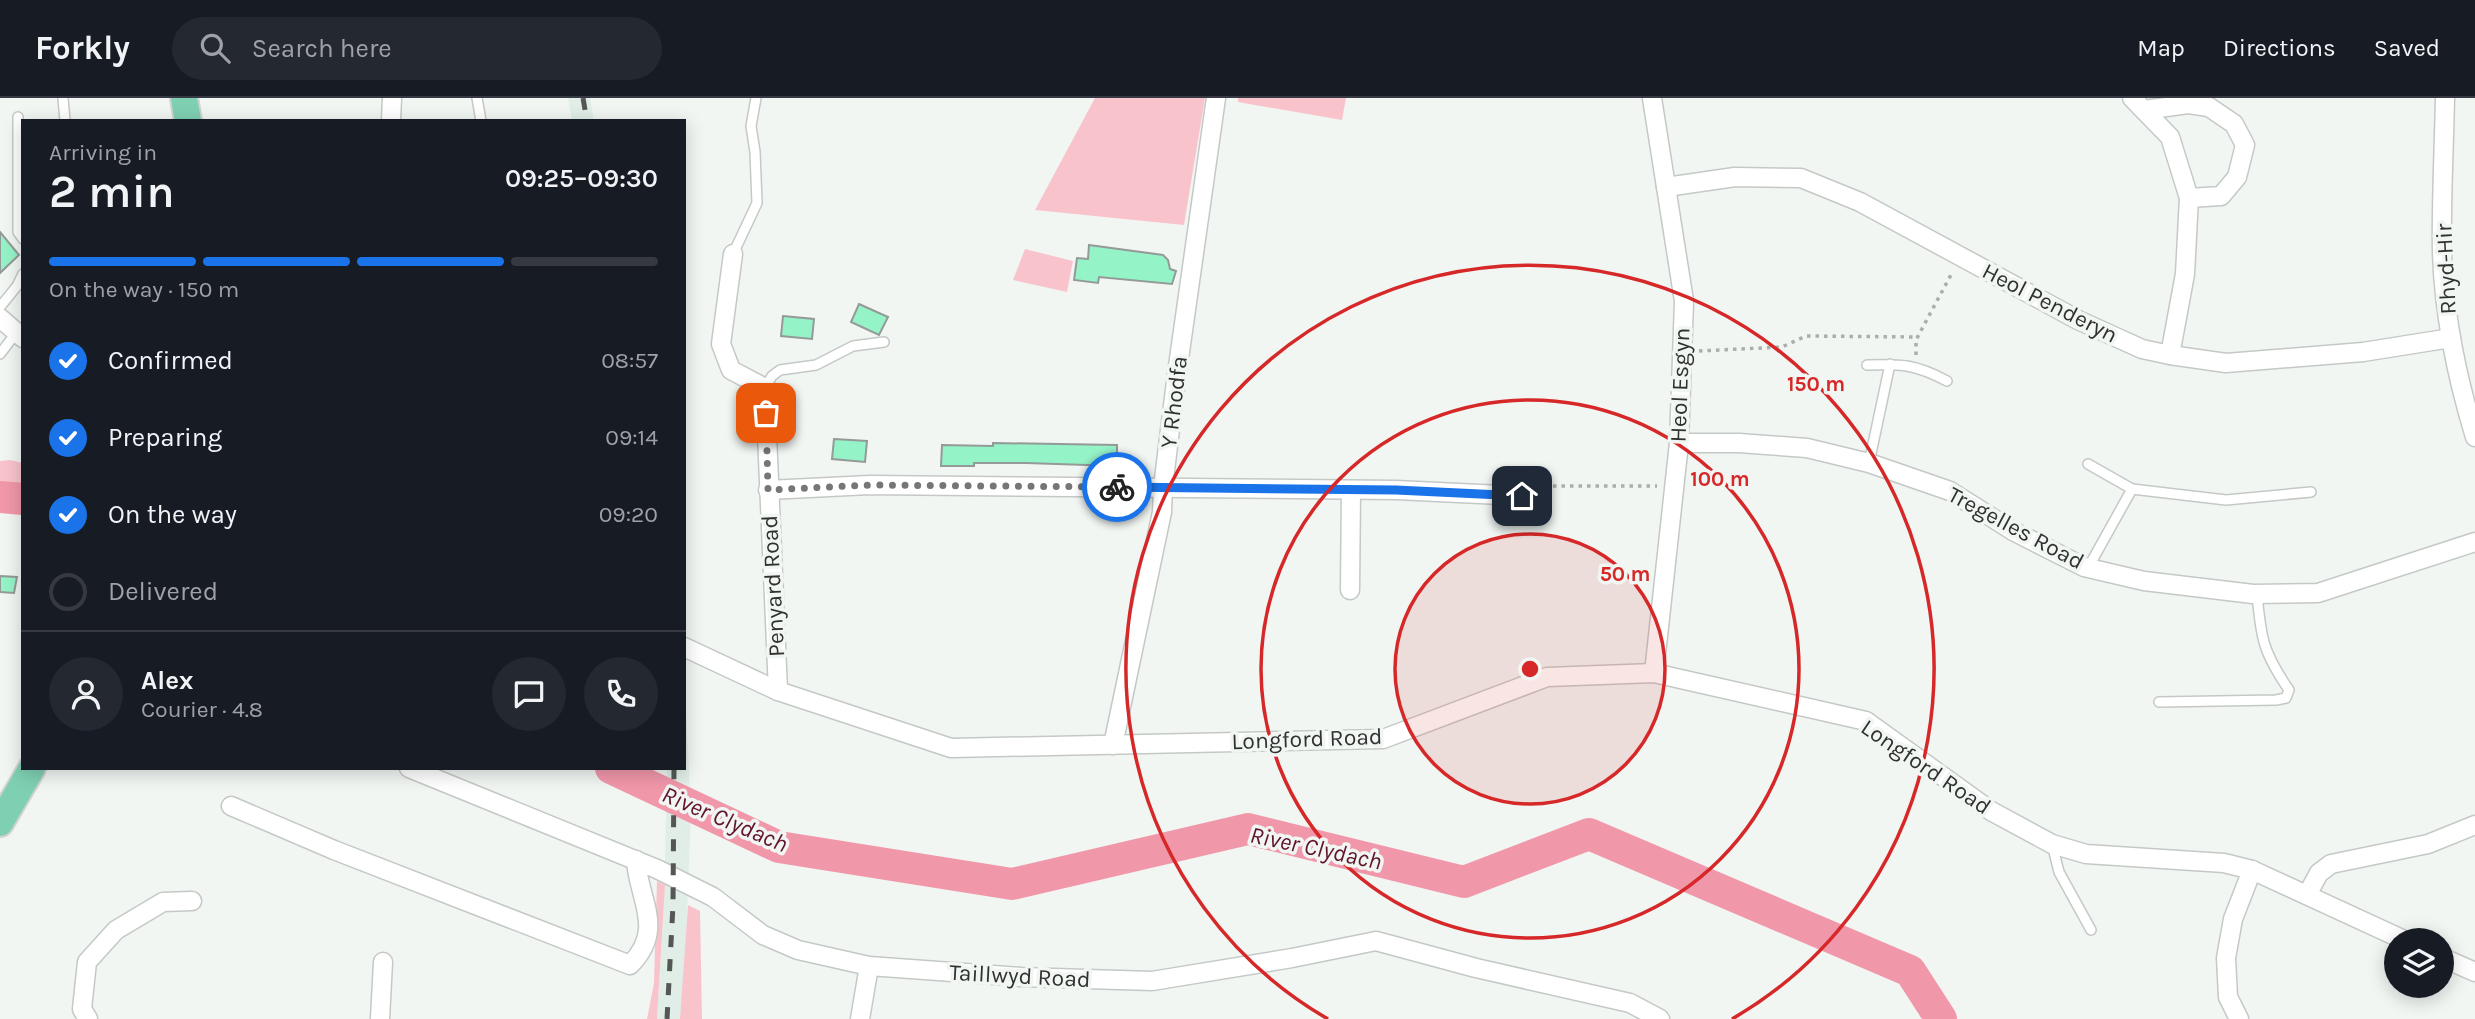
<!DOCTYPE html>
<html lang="en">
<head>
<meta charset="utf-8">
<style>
	body { margin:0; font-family:Karla,sans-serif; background:#242831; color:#f1f3f6; height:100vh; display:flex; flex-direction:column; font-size:26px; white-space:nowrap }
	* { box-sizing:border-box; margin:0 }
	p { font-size:23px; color:#9ea1a6 }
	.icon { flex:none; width:38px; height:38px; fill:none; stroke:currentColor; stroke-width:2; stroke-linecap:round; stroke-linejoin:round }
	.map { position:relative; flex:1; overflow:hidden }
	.panel { position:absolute; left:21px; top:21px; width:665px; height:651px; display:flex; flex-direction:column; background:#171b24; border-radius:0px; box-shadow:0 4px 18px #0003 }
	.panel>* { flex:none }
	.controls { position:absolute; left:2384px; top:830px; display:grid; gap:14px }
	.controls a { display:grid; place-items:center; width:70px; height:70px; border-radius:50%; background:#171b24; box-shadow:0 4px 18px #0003; font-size:35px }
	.pin { position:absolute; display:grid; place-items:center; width:60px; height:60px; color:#fff; margin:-30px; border-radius:14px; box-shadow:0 4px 10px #0006 }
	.courier { position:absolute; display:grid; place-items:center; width:70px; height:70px; margin:-35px; border:5px solid #1a73e8; border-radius:50%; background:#fff; color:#222; box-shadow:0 2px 9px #0007 }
	.headline em { font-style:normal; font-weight:600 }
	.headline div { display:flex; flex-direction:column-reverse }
	.headline { display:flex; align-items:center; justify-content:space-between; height:119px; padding:0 28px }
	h1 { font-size:46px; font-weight:600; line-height:52px }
	.bar { display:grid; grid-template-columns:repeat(4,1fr); gap:10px 7px; align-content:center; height:84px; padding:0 28px }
	.bar i { height:9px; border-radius:5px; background:#363941 }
	.bar .selected { background:#1a73e8 }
	.bar p { grid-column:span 4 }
	.line { display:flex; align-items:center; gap:18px; padding:0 28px; border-top:2px solid #363941 }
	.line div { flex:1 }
	.round { display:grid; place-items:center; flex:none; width:74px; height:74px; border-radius:37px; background:#242831 }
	ol { padding:0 28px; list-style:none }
	li { display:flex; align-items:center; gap:21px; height:77px }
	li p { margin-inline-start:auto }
	li .icon { padding:7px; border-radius:50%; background:#1a73e8; color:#fff; stroke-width:4 }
	li:last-child { color:#9ea1a6 }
	li i { width:38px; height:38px; border:4px solid #363941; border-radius:50% }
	header { display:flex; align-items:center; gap:42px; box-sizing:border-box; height:98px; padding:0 35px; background:#171b24; border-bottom:2px solid #363941 }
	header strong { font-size:33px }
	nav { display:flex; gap:38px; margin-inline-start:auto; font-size:24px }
	.search { width:490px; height:63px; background:#242831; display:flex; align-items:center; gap:18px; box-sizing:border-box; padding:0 24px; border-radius:38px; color:#9ea1a6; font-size:26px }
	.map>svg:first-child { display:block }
</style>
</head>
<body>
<header>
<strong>Forkly</strong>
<div class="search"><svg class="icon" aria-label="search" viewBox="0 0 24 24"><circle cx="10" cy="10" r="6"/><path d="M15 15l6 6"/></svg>Search here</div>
<nav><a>Map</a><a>Directions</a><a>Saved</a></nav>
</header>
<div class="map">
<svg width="2475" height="921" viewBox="0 0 2475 921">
	<rect width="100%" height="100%" fill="#f1f6f3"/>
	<g fill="#e0eee7">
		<path d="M568,0h22l4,23h-22z"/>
		<path d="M684,570l7,146 -7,169 -4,36h-23l7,-115 3,-136h17z"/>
	</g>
	<g fill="#f9c3cc">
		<path d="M1095,0h110l-21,127 -149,-15z"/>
		<path d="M1238,0h108l-4,22 -104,-18z"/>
		<path d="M1025,151l48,12 -6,31 -54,-12z"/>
		<path d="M10,362l13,3v50l-23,-8v-44z"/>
		<path d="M657,783l8,4 -8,134h-10l7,-36z"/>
		<path d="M688,807l12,6 2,108h-22z"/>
	</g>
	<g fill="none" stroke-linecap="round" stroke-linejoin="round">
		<g stroke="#f197aa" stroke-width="32">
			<path d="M0,399l23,2"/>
			<path d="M611,670l168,79 233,37 236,-55 216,53 125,-48 321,137 31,48"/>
		</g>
	</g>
	<g fill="#95f3c8" stroke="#949a97" stroke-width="2">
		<path d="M0,134l19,23 -19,18z"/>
		<path d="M1089,147l74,10 5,5 2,9 6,2 -4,13 -73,-7 -1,6 -24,-3 3,-22 11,1z"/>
		<path d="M859,206l29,13 -9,18 -28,-13z"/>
		<path d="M783,218l31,3 -2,20 -31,-3z"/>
		<path d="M834,341l33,2 -2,21 -33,-3z"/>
		<path d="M993,345l124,2v21l-91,-3h-52v3h-33l1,-21 51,1z"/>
		<path d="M0,478l17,1 -3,16 -14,-1z"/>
	</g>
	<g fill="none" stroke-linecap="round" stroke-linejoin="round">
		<defs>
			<g id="lane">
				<path d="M63,0l2,23"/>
				<path d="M477,0l4,23"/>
				<path d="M18,19v115l5,7"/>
				<path d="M733,156l24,-51 -2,-51 -4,-26 5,-28"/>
				<path d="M0,209l17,-21 6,-12"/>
				<path d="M0,256l16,-21"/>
				<path d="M1867,267c35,-1 48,-1 80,16"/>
				<path d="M765,290l7,-12 8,-6 36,-5 37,-19 31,-4"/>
				<path d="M1869,365l21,-99"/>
				<path d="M2088,366l44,25 94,11 85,-8"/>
				<path d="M2088,470l44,-79"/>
				<path d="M2159,604l117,-2 10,-2 3,-8c-26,-38 -28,-51 -32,-96"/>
				<path d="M2052,746l7,28 32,58"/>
			</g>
			<g id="street">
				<path d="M1652,0l32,203 -5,142 -25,230"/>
				<path d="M2132,0l38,39 19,61 -4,76 -15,81"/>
				<path d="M2445,0c-1,52 -4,104 -3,155 2,62 15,125 33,184"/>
				<path d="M2144,12l44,-6 21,3 25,17 11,21 -8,32 -16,19 -32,2"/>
				<path d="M391,23l1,-23"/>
				<path d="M1666,89l69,-10 66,1 59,24 218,118 64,29 28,6 56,8 137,-11 88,-14"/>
				<path d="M733,156l-12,90 10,26 34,18 13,303"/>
				<path d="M0,220l23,20"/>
				<path d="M1679,345h60l68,5 62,15 81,28 63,40 71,36 60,14 109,13 65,-1 157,-51"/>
				<path d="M768,392l102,-5 526,5 126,6"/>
				<path d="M1350,492l1,-100"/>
				<path d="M684,549l94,44 173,57 432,-9 164,-62 107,-4 212,48 125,90 61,33 34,10 138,9 28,7 152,70"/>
				<path d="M1113,647l49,-233 1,-25 14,-114 39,-275"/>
				<path d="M409,670l248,101 56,28 50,38 35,15 71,16 152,11 131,4 140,-23 84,-17 100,27 154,35 30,16"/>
				<path d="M231,708l103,44 296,115c36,-36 8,-66 6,-105"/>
				<path d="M2307,797l12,-22 12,-9 97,-20 47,-19"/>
				<path d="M2441,859l34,15"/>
				<path d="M88,921l-6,-10 5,-47 29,-32 47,-28 29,-1"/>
				<path d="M380,921l3,-57"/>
				<path d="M860,921l9,-53"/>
				<path d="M2239,921l-11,-22 -2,-39 7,-39 19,-49"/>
			</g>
			<g id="primary">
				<path d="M184,0l4,23"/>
				<path d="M0,725l32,-55"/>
			</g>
		</defs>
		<use href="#lane" stroke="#c4c9c6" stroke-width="12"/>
		<use href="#street" stroke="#c4c9c6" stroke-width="21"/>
		<use href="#primary" stroke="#d1d2d2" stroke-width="30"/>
		<g stroke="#aaaeac" stroke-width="3.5" stroke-dasharray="3.5 5" stroke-linecap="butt">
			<path d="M1699,253l83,-4 24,-11 112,1"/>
			<path d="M1916,257v-15l37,-69"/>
			<path d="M1536,388h121"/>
		</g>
		<use href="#lane" stroke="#fff" stroke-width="9"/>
		<use href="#street" stroke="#fff" stroke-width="18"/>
		<use href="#primary" stroke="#7fd0b3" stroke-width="26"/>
		<g stroke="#545755" stroke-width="5" stroke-dasharray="12 12" stroke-linecap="butt">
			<path d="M583,0l4,23"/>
			<path d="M667,921l6,-114 1,-137"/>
		</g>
	</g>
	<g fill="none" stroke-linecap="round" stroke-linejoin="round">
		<path stroke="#747775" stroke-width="7" stroke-dasharray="0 12.6" d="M766,315l2,77 102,-5 247,2"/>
		<path stroke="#1a73e8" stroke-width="9" d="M1117,389l279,3 126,6"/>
	</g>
	<circle cx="1530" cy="571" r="135" fill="#d62828" fill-opacity=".12"/>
	<g fill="none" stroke="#d62828" stroke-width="3.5">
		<circle cx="1530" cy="571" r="135"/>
		<circle cx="1530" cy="571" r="269"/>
		<path d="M1328 921A404 404 0 1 1 1732 921"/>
	</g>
	<g text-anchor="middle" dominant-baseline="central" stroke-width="7" stroke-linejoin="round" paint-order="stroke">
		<g font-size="23" fill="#303231" stroke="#f1f6f3">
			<text transform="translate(2446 171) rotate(-93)">Rhyd-Hir</text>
			<text transform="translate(2050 205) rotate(27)">Heol Penderyn</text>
			<text transform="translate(1680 287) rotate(-88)">Heol Esgyn</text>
			<text transform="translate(1174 304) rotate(-83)">Y Rhodfa</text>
			<text transform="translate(2016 430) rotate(28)">Tregelles Road</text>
			<text transform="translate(773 488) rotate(-93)">Penyard Road</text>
			<text transform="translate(1307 641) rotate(-2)">Longford Road</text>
			<text transform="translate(1926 669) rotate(34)">Longford Road</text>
			<text transform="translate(1020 878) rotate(3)">Taillwyd Road</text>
		</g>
		<g font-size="24" font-style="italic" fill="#62142d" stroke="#f1f6f3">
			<text transform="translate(725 721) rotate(23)">River Clydach</text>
			<text transform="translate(1316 750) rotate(12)">River Clydach</text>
		</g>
	</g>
	<circle cx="1530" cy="571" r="10" fill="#d62828" stroke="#f1f6f3" stroke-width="3.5"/>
	<g font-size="21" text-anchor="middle" font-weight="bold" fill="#d62828" stroke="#f1f6f3" stroke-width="7" stroke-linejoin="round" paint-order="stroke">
		<text x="1816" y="293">150 m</text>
		<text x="1720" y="388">100 m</text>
		<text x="1625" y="483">50 m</text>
	</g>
</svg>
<div class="controls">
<a><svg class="icon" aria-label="layers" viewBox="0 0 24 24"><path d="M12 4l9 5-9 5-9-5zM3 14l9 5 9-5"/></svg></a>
</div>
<div class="pin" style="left:766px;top:315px;background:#ea580c"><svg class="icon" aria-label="bag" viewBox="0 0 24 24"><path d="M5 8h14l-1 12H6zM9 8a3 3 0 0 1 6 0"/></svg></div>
<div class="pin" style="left:1522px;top:398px;background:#1f2937"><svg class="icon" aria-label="home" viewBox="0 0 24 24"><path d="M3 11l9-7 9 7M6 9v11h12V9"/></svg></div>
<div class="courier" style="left:1117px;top:389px"><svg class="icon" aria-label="bike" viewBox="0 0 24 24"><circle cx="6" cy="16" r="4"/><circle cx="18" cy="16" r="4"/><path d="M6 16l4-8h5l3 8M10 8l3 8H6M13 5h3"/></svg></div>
<section class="panel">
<div class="headline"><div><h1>2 min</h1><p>Arriving in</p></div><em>09:25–09:30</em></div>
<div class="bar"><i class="selected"></i><i class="selected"></i><i class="selected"></i><i></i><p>On the way · 150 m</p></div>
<ol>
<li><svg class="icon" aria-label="check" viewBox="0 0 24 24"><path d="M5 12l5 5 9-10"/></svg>Confirmed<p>08:57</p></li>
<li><svg class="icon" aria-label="check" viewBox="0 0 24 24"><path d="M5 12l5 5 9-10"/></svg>Preparing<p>09:14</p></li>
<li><svg class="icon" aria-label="check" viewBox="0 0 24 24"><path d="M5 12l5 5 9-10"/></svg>On the way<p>09:20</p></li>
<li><i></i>Delivered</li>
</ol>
<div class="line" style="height:126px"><a class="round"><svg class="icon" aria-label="person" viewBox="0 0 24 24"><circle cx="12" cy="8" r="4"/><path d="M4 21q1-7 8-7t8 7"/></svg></a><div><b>Alex</b><p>Courier · 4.8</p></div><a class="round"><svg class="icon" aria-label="chat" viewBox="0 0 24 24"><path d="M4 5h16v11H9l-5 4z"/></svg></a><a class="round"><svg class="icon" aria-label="phone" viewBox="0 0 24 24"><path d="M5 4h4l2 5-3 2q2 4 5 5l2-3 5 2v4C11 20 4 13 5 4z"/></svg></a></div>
</section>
</div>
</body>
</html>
